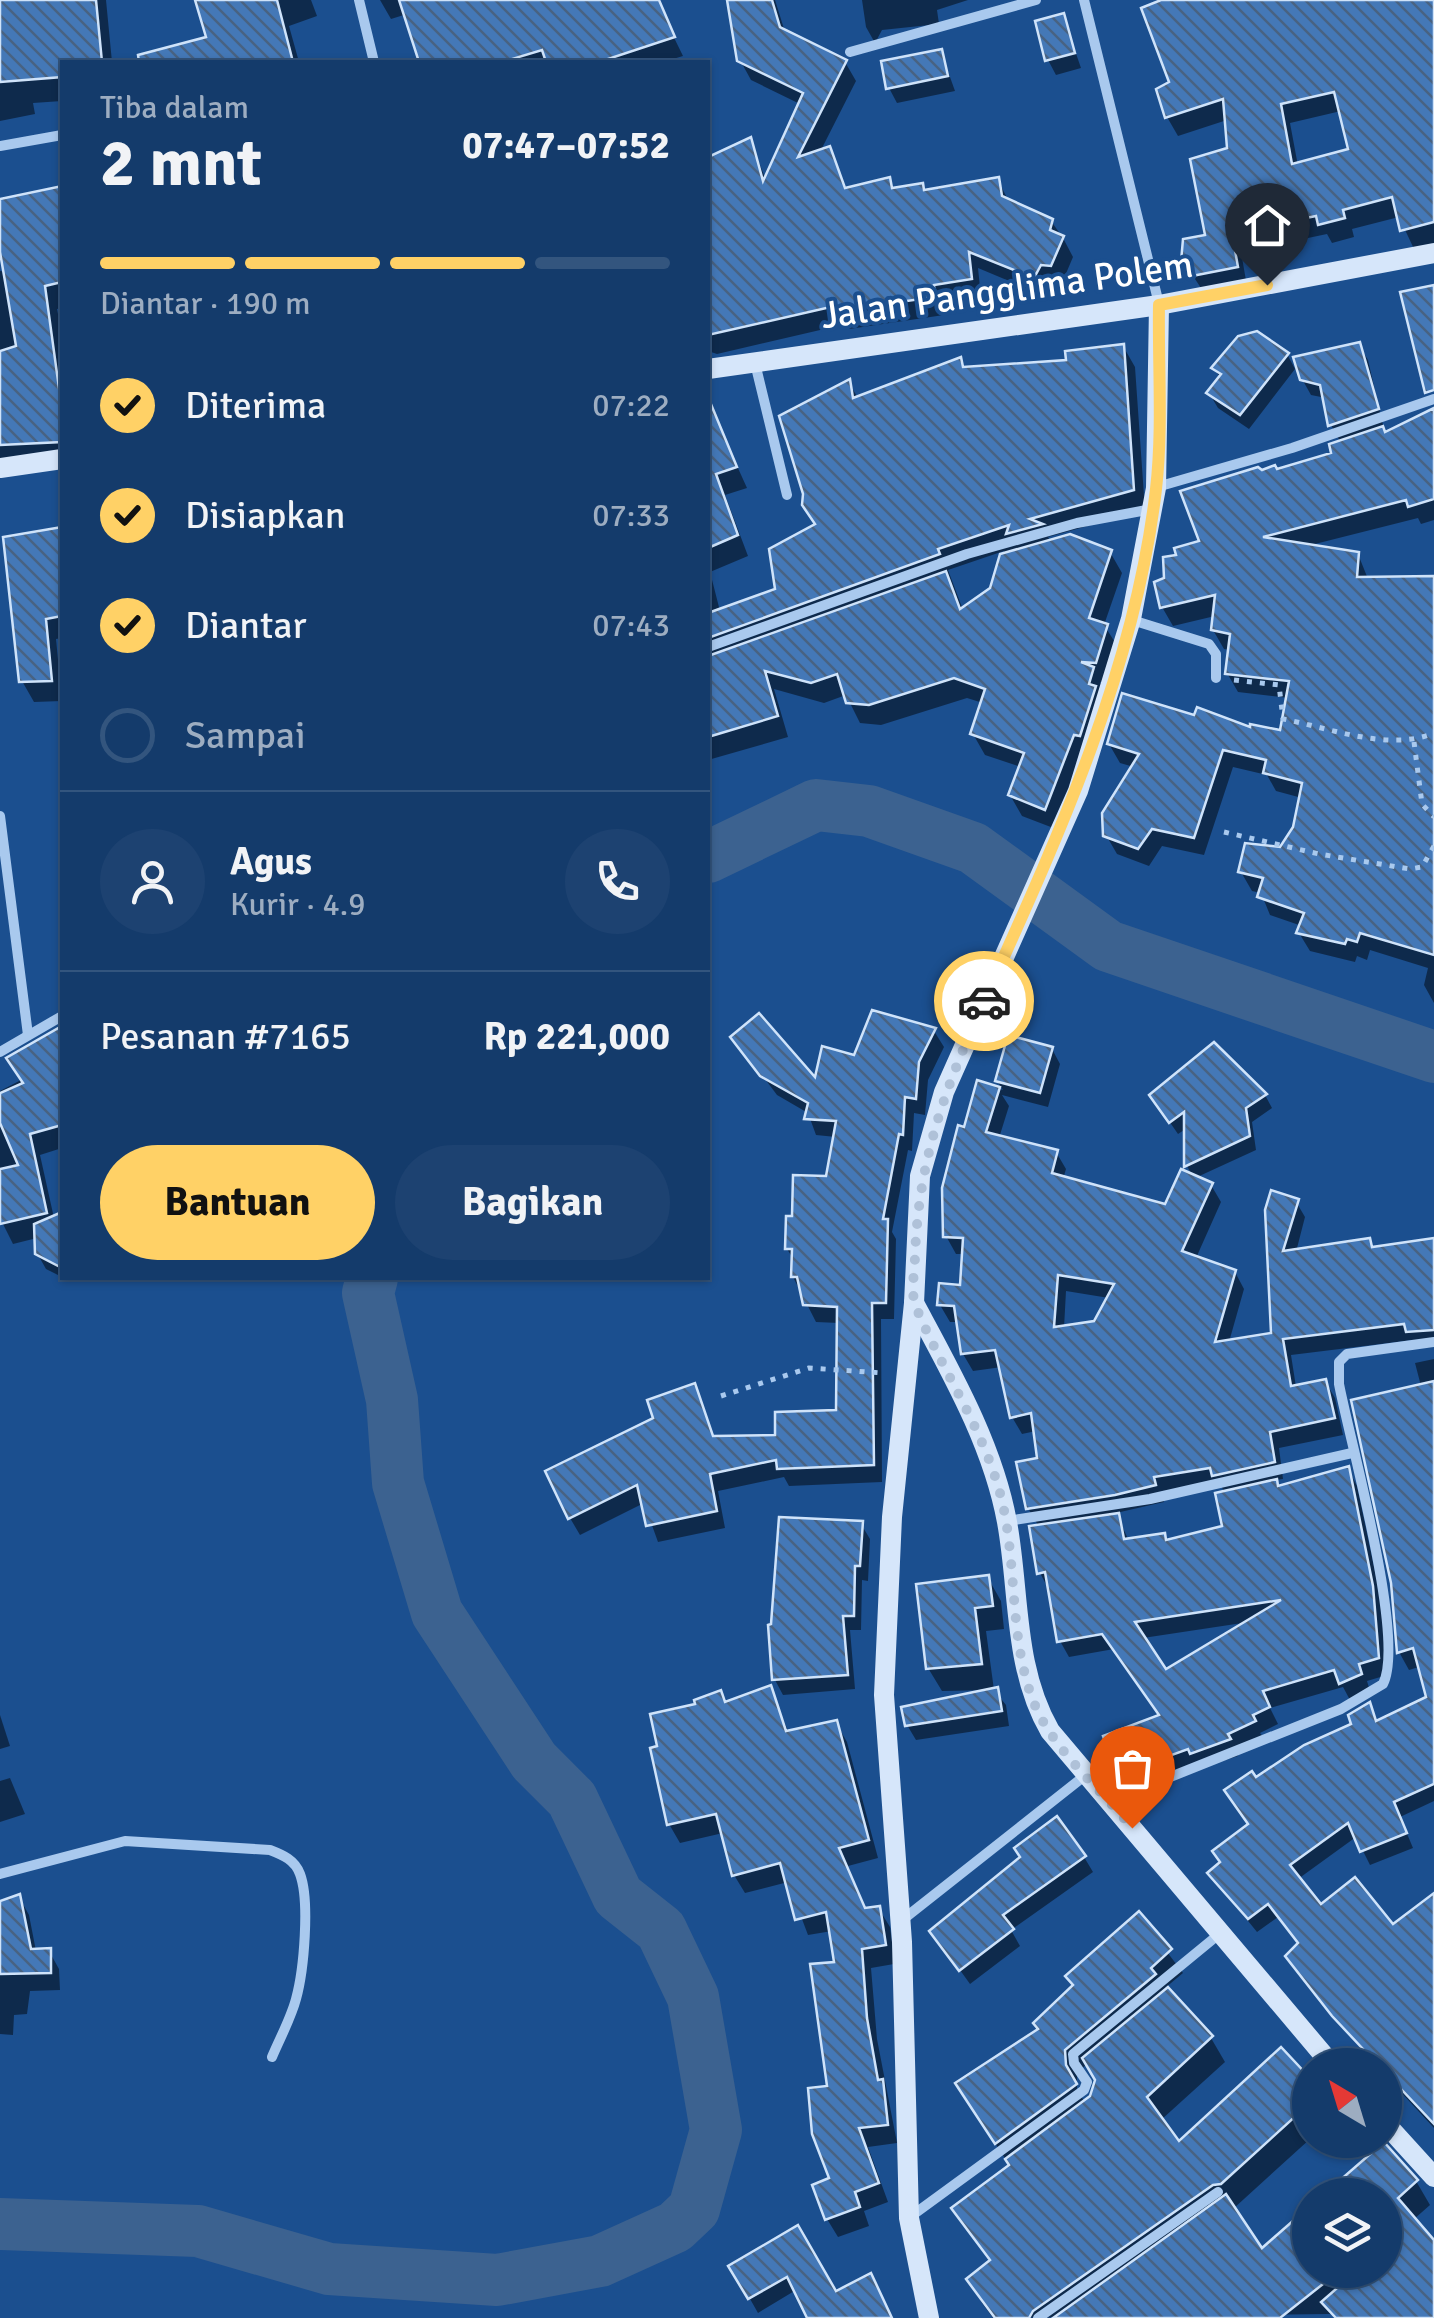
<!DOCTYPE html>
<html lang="id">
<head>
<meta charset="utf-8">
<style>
	body { margin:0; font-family:Signika,sans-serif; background:#1d4271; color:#f1f3f6; height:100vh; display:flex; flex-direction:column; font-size:38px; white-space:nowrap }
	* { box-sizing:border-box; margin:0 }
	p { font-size:32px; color:#9dadc1 }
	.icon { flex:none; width:55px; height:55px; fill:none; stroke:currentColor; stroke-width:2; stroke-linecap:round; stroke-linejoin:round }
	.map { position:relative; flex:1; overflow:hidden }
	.side { position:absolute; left:60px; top:60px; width:650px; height:1220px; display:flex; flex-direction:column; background:#143b6b; border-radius:0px; box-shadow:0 2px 8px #0004,0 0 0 2px #33557e }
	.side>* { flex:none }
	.needle { width:65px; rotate:322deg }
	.tools { position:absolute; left:1292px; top:2048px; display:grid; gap:20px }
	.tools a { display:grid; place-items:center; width:110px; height:110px; border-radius:50%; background:#143b6b; box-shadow:0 2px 8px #0004,0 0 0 2px #33557e; font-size:50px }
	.pin { position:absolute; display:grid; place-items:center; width:85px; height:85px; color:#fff; margin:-102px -42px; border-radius:50% 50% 50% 0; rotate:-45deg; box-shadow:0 0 10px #0007 }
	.pin .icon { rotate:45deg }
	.courier { position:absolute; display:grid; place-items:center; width:100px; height:100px; margin:-50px; border:8px solid #ffd166; border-radius:50%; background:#fff; color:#222; box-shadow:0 2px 12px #0007 }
	.summary em { font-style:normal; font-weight:700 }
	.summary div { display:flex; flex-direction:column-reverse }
	.summary { display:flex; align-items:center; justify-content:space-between; height:170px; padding:0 40px }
	h1 { font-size:65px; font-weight:700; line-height:75px }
	.bar { display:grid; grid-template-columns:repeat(4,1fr); gap:15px 10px; align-content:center; height:120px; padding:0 40px }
	.bar i { height:12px; border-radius:8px; background:#33557e }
	.bar .active { background:#ffd166 }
	.bar p { grid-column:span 4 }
	.line { display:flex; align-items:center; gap:25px; padding:0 40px; border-top:2px solid #33557e }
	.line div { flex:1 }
	.round { display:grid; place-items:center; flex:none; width:105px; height:105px; border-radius:52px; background:#1d4271 }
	ol { padding:0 40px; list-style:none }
	li { display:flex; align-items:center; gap:30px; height:110px }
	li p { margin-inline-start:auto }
	li .icon { padding:10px; border-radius:50%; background:#ffd166; color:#111; stroke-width:4 }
	li:last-child { color:#9dadc1 }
	li i { width:55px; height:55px; border:5px solid #33557e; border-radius:50% }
	.primary-button { display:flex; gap:20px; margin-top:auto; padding:20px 40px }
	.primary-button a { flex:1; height:115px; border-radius:60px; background:#ffd166; color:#111; font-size:40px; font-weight:700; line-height:115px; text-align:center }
	.primary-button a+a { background:#1d4271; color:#f1f3f6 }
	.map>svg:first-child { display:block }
</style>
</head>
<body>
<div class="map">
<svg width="1434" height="2318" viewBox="0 0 1434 2318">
	<defs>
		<pattern id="building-back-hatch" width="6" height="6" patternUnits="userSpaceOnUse" patternTransform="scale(2.5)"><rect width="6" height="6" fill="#4478b7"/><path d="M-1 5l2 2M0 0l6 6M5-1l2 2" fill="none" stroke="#486282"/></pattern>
	</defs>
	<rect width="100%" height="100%" fill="#1b4f8f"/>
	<g fill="#0007" fill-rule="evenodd">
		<path d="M0,0h106l6,62h-50v39l-29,2 2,11 -35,7z"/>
		<path d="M197,0h114l6,16 -28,10 10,36h-127l-3,-13 40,-11z"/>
		<path d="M380,0h256l25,11 22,45 -20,6h-241l-15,-48 -16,5z"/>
		<path d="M730,0h45l10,32 60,30 11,19 -36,71 9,-3 18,41 42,-10 6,10 30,3 73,-13 11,22 42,19 12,17 10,19 -11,26h-11l-6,13 -67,-28 3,29 -38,6 1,12 -95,14 -3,-5 -129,30 -9,-3v-191l42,-20 16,40 34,-76 -49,-24 -11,-20z"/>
		<path d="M862,0h106l-31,10 2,14 -57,6 -7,13 -9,-16z"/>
		<path d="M1168,0h266v244l-20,5 -15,-32 -47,12 2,8 -22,6 -5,-9 -86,18 6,34 -42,8 -22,-33 25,-24 22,-87 -3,-30 -49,16 -11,-19 -8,-27 13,-6zM1341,111l10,40 -53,15 -8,-43z"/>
		<path d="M1063,16l18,52 -25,7 -8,-15z"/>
		<path d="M941,52l14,39 -58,12 -8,-15z"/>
		<path d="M62,188v120l-5,1 5,25v132l-62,5v-200l7,1 -7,-33v-38z"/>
		<path d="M1359,345l9,15 17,74 49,-23v109l-13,4 -3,-6 -111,28 51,8 10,25 66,-3v427l-10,-18 4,-17 -58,-18 -3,10 -10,-4 -2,6 -45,-11 -11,-18 3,-7 -32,-11 -9,-22 -9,-2 -11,-19 40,-22 14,-22 7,-30 -26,-7 -9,-16 -34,-8 -29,88 -42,-9 -13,20 -32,-12 -11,-19 28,-68 -14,-4 -11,-19 142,-13 31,2 7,-35 -51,-6 -11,-19 3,-23 -6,-1 -11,-19 2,-14 -42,10 -11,-19 5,-27 12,-23 23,-15 74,-70 58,-17 7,-12 -10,-18 -5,-27 -15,-3 -9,-16z"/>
		<path d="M1123,346l12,21 10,143 -97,27 3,5 59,10 12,21 -18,52 14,22 -11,36 -7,-1 5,8 -49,139 -34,-13 -12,-21 11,-28 -36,-12 -12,-21 10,-31 -16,-5 -86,27 -21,-2 -14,-28 -22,8 -50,-14 14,48 -80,23v-358l39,86 -22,7 23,61 -38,16 10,39 58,-20 39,-65 32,-143 9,15 102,-37 5,8 104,-7zM1004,551l-12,39 -29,20 -15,-40z"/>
		<path d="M1287,354l8,15 -46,60 -31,-21 -9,-15 12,-14 -7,-11z"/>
		<path d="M62,531v107l-6,1 6,62 -28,1 -12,-21 -16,-142z"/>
		<path d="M62,1030v118l-22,7 14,63 8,-2v61l-16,-8 -9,-16v-15l-24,6 -13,-26v-127l21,-11 -11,-21z"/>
		<path d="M934,1031l10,16 -16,33 -3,35 -11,-2 -2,38 -4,-1 -16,82 4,7 -2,80h-13l1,163 -93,4 -5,-9 -66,14 7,37 -67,14 -14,-39 -64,32 -10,-17 86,-99 38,-33 21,53 63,-1 61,-26v-89l-23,-1 -23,-45 1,-17 -7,-11 8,-30 33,-40 8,-42 -20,-2 -8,-22 -31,-18 -43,-57 82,44 40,-24z"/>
		<path d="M1052,1049l8,15 -12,43 -46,-12 7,11 -10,32 57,14 10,17 -3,10 104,28 26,-30 -6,-11v-38l-9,6 -18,-26 105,-13 7,13 -20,14 4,28 -61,28 16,7 10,17 -25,56 39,14 9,17 -15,53 45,-7 -7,-125 28,-10 10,17 -9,35 73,-11 5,8 60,-8v106l-16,1 -5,-8 -122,15 5,32 29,-6 10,17 8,37 -64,13 4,31 -8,1 5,8 68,-19 9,17 25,119 5,70 -20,6 3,10 -20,9 -7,-13 -73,21 8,16 -18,9 4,5 -29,13 3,5 -109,35 -23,-53 55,-21 -47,-68 -45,8 -9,-16 -11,-51 -9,-17 -1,-46 -11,-19 12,-48 -4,-29 -14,3 -10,-17 -10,-50 -29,4 -10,-17 -4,-32h-9l-10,-17 22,-18 2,-33h-8l-10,-18 33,-153 24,7 -6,-9zM1066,1291l43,7 -14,25 -31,5zM1220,1484l5,9v35l-58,14 -38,-1 -13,-28 48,-11 -2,-8zM1249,1622l-83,50 -23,-34z"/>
		<path d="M1434,1359v326l-12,-19 -13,4 -10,-18 -6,-69 28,-197 -6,-23z"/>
		<path d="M861,1524l9,15 -2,42 -6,-1 -1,50h-11l5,59 -72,6 -8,-15z"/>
		<path d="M988,1578l13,23 3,28 -18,2 8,59 12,15 3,21 -93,14 -9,-15 87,-35 -52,1 -14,-23z"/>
		<path d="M770,1688l19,45 47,-10 11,19 31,116 -30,8 19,45 12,-2 11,18 4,29v8l-23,4 6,71 20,104 -29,4 20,55 -24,9 5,15 -31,11 -11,-18 10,-255 -5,-33 -24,4 -20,-53 -43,11 -11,-18 -11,-42 -43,10 -11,-19 57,-120z"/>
		<path d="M1434,1697v104l-34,16 13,31 -43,17 -14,-28 -58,42 23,29 72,19 41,-31v232l-49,-53v-10h-9l-80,-94 -8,-14 12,-12 -22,-28 -21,15 -47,-58 40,-49 5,-45 99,-55 15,-20 9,17z"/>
		<path d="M0,1715l10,31 -10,3z"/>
		<path d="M10,1778l15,36 -25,8v-41z"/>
		<path d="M1084,1857l9,15 -82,58 9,16 -50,38 -38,-53z"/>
		<path d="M19,1897l10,18 7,36h13l10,18 1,21 -30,1 -3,23 -13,1 -1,20 -13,-1v-131z"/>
		<path d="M1139,1915l44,58 -18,15 46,50 14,24 -64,58 18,25 131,-63v57l-77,70 29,43 48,-42v60h75v-75h-58l89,-14 14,24 -17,15 21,23v75l-106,-4 -335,4 -11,-15 -13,-23 22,-17 -36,-55 55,-42 -39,-60zM1088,2063l10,17 -6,18 -7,5 -8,-14v-16z"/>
		<path d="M797,2229l38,65 56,24h-82l-13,-28 -38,23 -26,-46z"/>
	</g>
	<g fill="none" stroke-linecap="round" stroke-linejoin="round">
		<g stroke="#3c6290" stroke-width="52">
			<path d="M708,857l108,-52 53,6 104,37 135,98 326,111"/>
			<path d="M0,2224l198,7 131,38 168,11 103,-19 75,-34 19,-18 22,-79 -23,-133 -32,-67 -43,-34 -46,-97 -38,-38 -97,-148 -39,-130 -6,-83 -24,-107 4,-15"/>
		</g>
	</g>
	<g fill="url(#building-back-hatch)" stroke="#cfe3fa" stroke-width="2.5" fill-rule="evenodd">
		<path d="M0,0h96l6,62h-40v15l-62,5z"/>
		<path d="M195,0h82l16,62h-154l-1,-7 68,-18z"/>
		<path d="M399,0h260l16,37 -76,25h-53l-4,-12 -40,12h-83z"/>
		<path d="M727,0h45l8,27 67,33 -49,97 32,-11 15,42 45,-11 2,11 31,-5 1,7 75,-13 3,19 51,23 -3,11 14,6 -13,30 -10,-1 -7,13 -65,-26 3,27 -38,6 1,12 -99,14 -1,-5 -127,29v-178l43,-20 12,44 40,-88 -66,-32z"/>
		<path d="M1161,0h273v222l-34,9 -8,-34 -49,13 2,8 -27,7 -2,-9 -84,17 6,34 -46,9 -1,-8 -10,-6 2,-23 22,-4 -15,-76 37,-11 -4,-49 -58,19 -9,-29 13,-7 -28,-74zM1334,92l14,57 -56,15 -11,-60z"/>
		<path d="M1064,13l11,40 -30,8 -10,-40z"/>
		<path d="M942,49l6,27 -62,13 -5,-28z"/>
		<path d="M62,186v96l-17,4 17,124v32l-62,3v-94l16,-5 -16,-94v-53z"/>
		<path d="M1434,285v105l-9,3 -25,-101z"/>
		<path d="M1257,331l32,22 -49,62 -34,-22 15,-19 -10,-6 27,-32z"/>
		<path d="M1360,342l19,67 -51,17 -8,-41 -20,-5 -7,-23z"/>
		<path d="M1124,344l10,146 -104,29 13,5 -37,10 3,-9 -71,24 2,5 -232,84v-25l67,-24 -6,-40 46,-25 -13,-19 1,-11 -24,-78 71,-37 3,19 108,-41 2,10 103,-7 -1,-9z"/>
		<path d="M708,397l29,70 -21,7 22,61 -30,13z"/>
		<path d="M1434,408v91l-26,8 -2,-7 -143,37 96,15 -2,25 77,-1v379l-74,-22 -3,9 -10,-3 -2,5 -49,-11 8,-20 -47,-16 6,-19 -25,-6 7,-29 35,4 13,-20 9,-44 -39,-10 3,-13 -43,-10 -29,88 -42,-9 -14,20 -35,-13 -1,-23 37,-59 -32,-10 15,-51 72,22 3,-8 53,20v-3l30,6 9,-49 -64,-7 5,-40 -19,-4 4,-35 -55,13 -6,-26 10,-4 -1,-21 13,-2 -2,-7 25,-7 -19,-50 78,-24 4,3 13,-5 2,4 54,-16 -2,-9 54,-18 2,6z"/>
		<path d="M62,527v89l-16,3 6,62 -33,1 -16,-145z"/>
		<path d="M1070,534l42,16 -23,68 19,6 -12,39 -15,-1 13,5 -5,17 7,2 -16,50 -6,-1 -29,75 -37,-15 16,-42 -54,-19 15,-45 -31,-11 -85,27 -23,-2 -9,-29 -26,9 -46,-12 13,45 -70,21v-81l238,-85 14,38 30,-21 10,-34z"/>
		<path d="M872,1010l64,18 -17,34 -3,37 -11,-2 -2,38 -4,-1 -16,85h5l-2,84h-14l2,162 -97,4 -1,-9 -66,14 7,37 -71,15 -9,-41 -69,34 -23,-48 108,-53 -6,-18 48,-17 18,53 62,-1v-23l61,-2 1,-103 -34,-2 -6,-28h-6l1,-28h-7l1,-33h6l1,-41 33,1 10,-55 -32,-2 4,-16 -48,-27 -30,-39 29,-24 56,64 7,-31 32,9z"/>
		<path d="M62,1026v99l-32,9 17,79 -47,11v-55l18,-4 -18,-42v-30l23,-10 -17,-25z"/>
		<path d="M1008,1035l45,12 -13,46 -45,-12z"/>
		<path d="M1214,1042l53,52 -21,14 4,28 -66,31v-55l-15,11 -20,-28z"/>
		<path d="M977,1080l23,7 -14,45 72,18 -6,23 113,31 16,-35 32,14 -31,68 54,19 -21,72 56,-9 -6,-123 6,-20 28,9 -16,52 87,-13 2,9 62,-9v92l-28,2 -2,-8 -121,15 8,47 35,-7 9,39 -65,14 5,30 -63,14 -2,-8 -56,9 2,8 -41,10 -89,14 -10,-47 21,-4 -6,-45 -21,5 -15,-68 -34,4 -7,-48 -17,-1 2,-22 21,2 3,-47 -20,-1 -1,-49 16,-63 6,2zM1058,1275l56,9 -20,37 -40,6z"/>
		<path d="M62,1212v56l-27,-14 -1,-30z"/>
		<path d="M1434,1381v403l-40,18 13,31 -47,19 -12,-29 -58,42 31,39 34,-27 38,47 41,-31v231l-49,-52v-7h-7l-46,-49 -47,-60 13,-13 -30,-39 -20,15 -41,-46 13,-11 -8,-11 36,-27 -24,-34 28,-19 4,6 48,-32 47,-21 -3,-9 22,-13 6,19 50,-24 -13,-49 -16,5 -6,-70 -40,-183z"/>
		<path d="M1349,1466l24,120 6,72 -20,6 3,10 -23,10 -5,-14 -71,21 7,16 -17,8 3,6 -28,13 3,5 -41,15 -2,-5 -71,26 -14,-39 56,-21 -57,-81 -45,8 -12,-70 -8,2 -8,-48 90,-13 5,26 41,-6 1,7 56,-14 -7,-33 62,-14 1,7zM1281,1600l-115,69 -31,-47z"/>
		<path d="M779,1517l84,4 -3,45h-5l-1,50h-11l5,59 -76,5 -4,-55 3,-1z"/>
		<path d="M989,1575l4,31 -18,2 7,56 -56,5 -10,-85z"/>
		<path d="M771,1685l15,46 51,-11 32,120 -30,8 26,60 15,-2 6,39 -24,4 5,69 11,62 5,-1 5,46 -29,3 20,55 -24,9 5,15 -35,13 -13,-35 17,-7 -17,-44 -4,-46 19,-2 -17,-122 24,-2 -8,-50 -31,8 -15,-57 -48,13 -16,-62 -49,11 -17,-77 7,-2 -7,-32 45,-10 -1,-4 27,-10 4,12z"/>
		<path d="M998,1687l4,24 -97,15 -4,-19z"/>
		<path d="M1057,1816l29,40 -83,59 11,14 -55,42 -30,-40 91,-74 -6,-9z"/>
		<path d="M20,1894l11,55 20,-1v25l-51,1v-73z"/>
		<path d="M1139,1911l33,38 -21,19 5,6 -91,76 1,15 11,19 -82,60 -40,-61 83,-54 -5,-6 40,-38 -8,-9z"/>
		<path d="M1168,1987l45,49 -66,61 32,44 102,-94 29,31v25l-89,81 -8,1 -180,126 -4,7h-34l-29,-39 24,-19 -39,-52 58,-43 -4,-6 85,-63 5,-16 -13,-22z"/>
		<path d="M1384,2142l34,38 -20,18 36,42v78h-98l-15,-16 37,-32h27v-75h-62z"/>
		<path d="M1226,2194l36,54 48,-42v64l13,14 -43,34h-227z"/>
		<path d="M798,2225l38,66 35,-18 21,45h-85l-20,-41 -39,22 -20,-33z"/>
	</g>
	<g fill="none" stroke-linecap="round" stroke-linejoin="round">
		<g stroke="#a9c9ee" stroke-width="5" stroke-dasharray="5 8" stroke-linecap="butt">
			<path d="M1234,680l45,5 4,34c47,9 106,33 151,14"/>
			<path d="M1414,742l8,62 12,13"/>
			<path d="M1224,832l95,22 91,15 12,-2 12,-21"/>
			<path d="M721,1396l88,-28 74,5"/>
		</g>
		<g stroke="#a9c9ee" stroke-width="10">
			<path d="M359,0l15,62"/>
			<path d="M1084,0l75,304"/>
			<path d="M850,52l186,-52"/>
			<path d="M0,146l62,-11"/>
			<path d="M755,363l32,132"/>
			<path d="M1157,487l135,-39 142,-49"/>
			<path d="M1132,620l77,24 7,10v24"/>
			<path d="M708,647l259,-93 110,-31 75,-14"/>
			<path d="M0,816l28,219"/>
			<path d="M0,1052l62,-36"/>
			<path d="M1007,1521l143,-22 202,-46"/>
			<path d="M1110,1801l231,-92 42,-25c23,-45 -33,-242 -44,-300v-22l8,-8 87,-12"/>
			<path d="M0,1874l125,-33 145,9c13,5 25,10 30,24 10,27 4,96 -4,125 -5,19 -16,39 -24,58"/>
			<path d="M901,1921l186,-147"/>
			<path d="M910,2217l174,-127 3,-8 -13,-19 -1,-9 145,-119"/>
			<path d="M1038,2318l180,-126"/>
		</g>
		<g stroke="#d6e6fa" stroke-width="20">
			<path d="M708,369l451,-64 275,-52"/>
			<path d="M0,468l62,-9"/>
			<path d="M914,1303c37,69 79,142 93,219 13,71 6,145 43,209l282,334"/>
			<path d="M1385,2123l49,54"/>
			<path d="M929,2318l-20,-100 -7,-276 -18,-247 8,-178 22,-214 6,-127 24,-84 134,-301 53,-172 25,-131 3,-183"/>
		</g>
	</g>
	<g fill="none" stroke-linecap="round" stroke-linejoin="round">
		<path stroke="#afc1d8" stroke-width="10" stroke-dasharray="0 18" d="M984,1001c-39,88 -65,157 -69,254 0,15 -5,38 1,52 25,61 63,115 82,179 21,70 9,149 36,217 19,47 66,85 98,125"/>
		<path stroke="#ffd166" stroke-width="12" d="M984,1001c74,-164 151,-331 172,-512 7,-60 2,-124 3,-184l108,-20"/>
	</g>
	<g text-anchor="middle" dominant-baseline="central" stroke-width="8" stroke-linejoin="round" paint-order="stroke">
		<g font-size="38" fill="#fff" stroke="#1b4f8f">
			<text transform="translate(1007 290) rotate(-8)">Jalan Pangglima Polem</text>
		</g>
	</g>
</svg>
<div class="tools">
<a><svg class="needle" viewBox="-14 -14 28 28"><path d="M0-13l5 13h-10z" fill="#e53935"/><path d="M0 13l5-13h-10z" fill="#9dadc1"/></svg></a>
<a><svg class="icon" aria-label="layers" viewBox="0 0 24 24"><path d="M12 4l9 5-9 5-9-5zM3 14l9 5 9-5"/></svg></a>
</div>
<div class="pin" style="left:1132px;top:1828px;background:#ea580c"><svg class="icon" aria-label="bag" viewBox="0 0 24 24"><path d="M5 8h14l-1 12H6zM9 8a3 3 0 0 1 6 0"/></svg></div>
<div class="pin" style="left:1267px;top:285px;background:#1f2937"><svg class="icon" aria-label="home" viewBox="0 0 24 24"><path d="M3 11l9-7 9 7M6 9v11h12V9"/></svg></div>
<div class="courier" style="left:984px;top:1001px"><svg class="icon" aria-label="car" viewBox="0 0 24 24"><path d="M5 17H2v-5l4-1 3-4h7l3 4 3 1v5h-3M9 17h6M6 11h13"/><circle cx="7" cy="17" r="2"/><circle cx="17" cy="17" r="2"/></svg></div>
<section class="side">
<div class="summary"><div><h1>2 mnt</h1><p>Tiba dalam</p></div><em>07:47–07:52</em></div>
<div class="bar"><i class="active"></i><i class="active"></i><i class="active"></i><i></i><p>Diantar · 190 m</p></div>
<ol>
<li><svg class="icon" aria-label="check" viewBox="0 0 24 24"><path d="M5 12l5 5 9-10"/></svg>Diterima<p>07:22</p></li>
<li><svg class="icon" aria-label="check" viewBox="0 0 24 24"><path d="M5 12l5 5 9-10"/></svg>Disiapkan<p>07:33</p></li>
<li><svg class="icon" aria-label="check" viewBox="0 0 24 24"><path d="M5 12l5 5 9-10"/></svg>Diantar<p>07:43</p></li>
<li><i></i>Sampai</li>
</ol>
<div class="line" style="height:180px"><a class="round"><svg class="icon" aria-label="person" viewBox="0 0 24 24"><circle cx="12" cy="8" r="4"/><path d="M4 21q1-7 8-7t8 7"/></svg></a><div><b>Agus</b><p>Kurir · 4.9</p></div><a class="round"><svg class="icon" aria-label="phone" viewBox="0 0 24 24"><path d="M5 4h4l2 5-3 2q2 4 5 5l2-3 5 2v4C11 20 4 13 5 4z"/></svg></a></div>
<div class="line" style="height:130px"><div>Pesanan #7165</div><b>Rp 221,000</b></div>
<div class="primary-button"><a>Bantuan</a><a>Bagikan</a></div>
</section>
</div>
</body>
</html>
